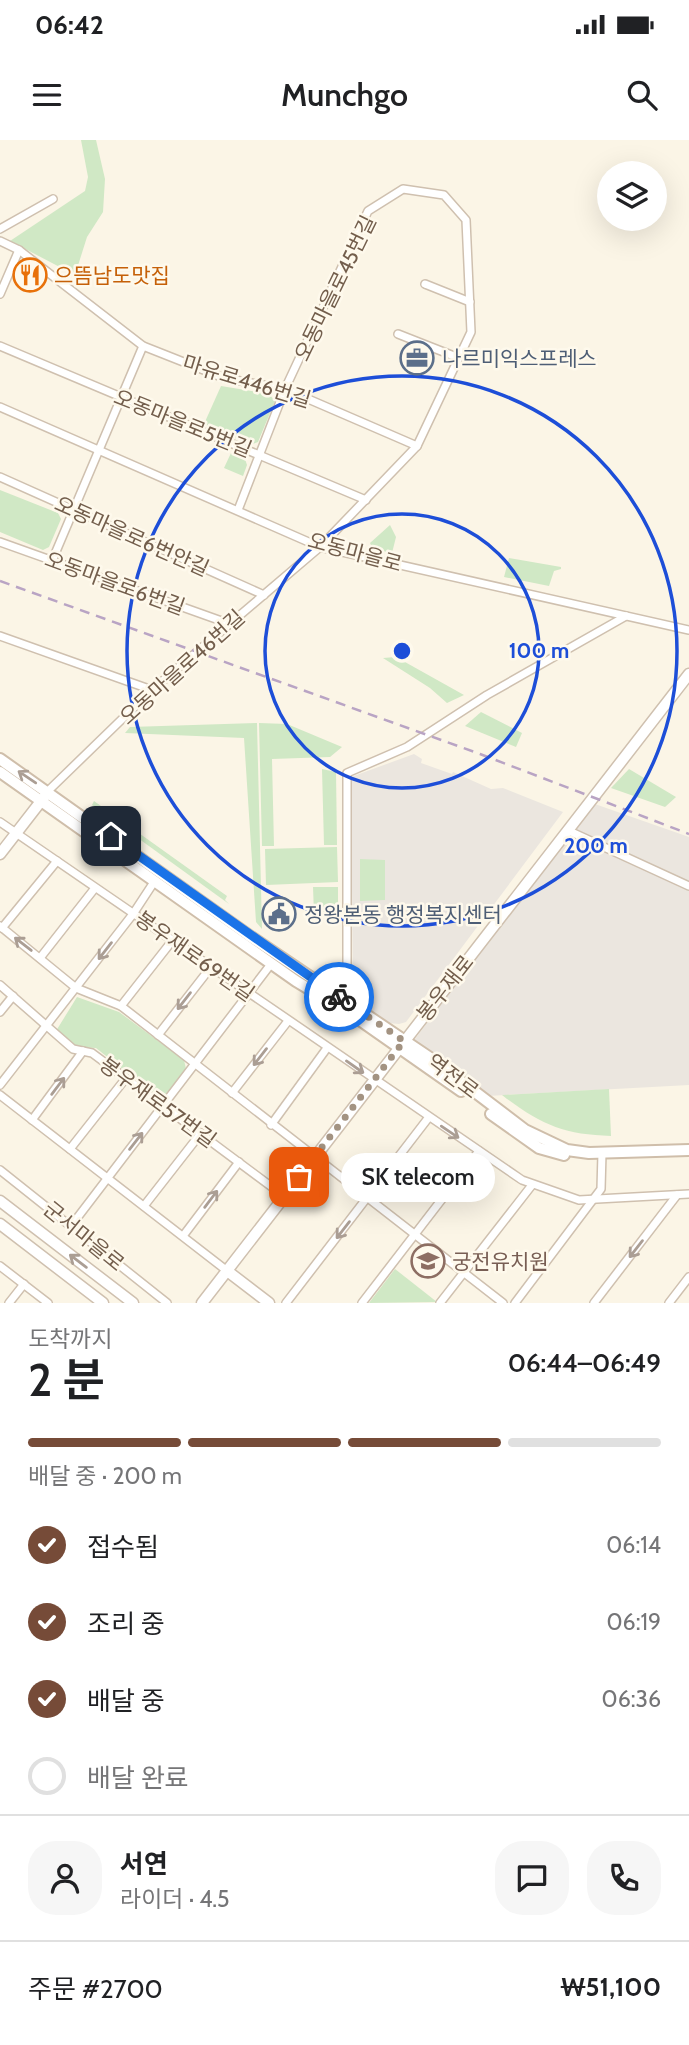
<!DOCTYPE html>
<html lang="ko">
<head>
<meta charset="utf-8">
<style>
	body { margin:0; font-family:Cabin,"Noto Sans KR",sans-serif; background:#f6f6f6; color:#202124; height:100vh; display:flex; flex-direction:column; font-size:26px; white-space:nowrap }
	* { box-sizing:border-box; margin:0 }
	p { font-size:23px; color:#757577 }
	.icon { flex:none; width:38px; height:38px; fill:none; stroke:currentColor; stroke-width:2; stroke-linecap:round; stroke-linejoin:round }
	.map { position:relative; height:1163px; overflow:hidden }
	.side { display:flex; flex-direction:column; background:#fff; flex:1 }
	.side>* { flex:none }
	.controls { position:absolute; left:597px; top:21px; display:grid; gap:14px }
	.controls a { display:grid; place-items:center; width:70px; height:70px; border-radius:50%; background:#fff; box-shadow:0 7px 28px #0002; font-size:35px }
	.pin { position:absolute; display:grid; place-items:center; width:60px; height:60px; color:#fff; margin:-30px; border-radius:14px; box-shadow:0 4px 10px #0006 }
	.courier { position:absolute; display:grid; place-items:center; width:70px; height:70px; margin:-35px; border:5px solid #1a73e8; border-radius:50%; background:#fff; color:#222; box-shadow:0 2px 9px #0007 }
	.bubble { position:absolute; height:49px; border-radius:24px; background:#fff; box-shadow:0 7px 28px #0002; font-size:23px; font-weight:600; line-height:49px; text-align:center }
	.headline em { font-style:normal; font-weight:600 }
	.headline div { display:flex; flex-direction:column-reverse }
	.headline { display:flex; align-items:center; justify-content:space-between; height:119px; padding:0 28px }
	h1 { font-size:46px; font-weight:600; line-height:52px }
	.bar { display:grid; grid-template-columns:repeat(4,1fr); gap:10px 7px; align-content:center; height:84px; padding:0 28px }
	.bar i { height:9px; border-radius:5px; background:#e0e0e0 }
	.bar .selected { background:#764b38 }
	.bar p { grid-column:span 4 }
	.line { display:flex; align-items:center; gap:18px; padding:0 28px; border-top:2px solid #e0e0e0 }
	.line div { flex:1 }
	.round { display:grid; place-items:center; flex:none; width:74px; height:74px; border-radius:28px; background:#f6f6f6 }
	ol { padding:0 28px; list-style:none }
	li { display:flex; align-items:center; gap:21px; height:77px }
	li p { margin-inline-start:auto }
	li .icon { padding:7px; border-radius:50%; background:#764b38; color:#fff; stroke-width:4 }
	li:last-child { color:#757577 }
	li i { width:38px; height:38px; border:4px solid #e0e0e0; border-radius:50% }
	.status { display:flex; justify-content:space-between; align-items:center; height:49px; padding:0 35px; background:#fff; direction:ltr }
	.status svg { height:19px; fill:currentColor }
	header { display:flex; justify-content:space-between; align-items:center; height:91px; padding:0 28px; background:#fff; font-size:32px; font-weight:600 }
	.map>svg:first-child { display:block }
</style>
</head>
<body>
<div class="status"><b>06:42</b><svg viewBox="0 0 49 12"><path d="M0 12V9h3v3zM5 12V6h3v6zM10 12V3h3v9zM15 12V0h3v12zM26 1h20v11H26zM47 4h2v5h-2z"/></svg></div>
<header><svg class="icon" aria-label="menu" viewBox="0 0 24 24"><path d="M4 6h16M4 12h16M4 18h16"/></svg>Munchgo<svg class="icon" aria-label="search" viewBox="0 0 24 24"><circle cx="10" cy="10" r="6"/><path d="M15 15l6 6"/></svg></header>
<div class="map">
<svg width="689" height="1163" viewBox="0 0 689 1163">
	<rect width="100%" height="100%" fill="#fbf5e6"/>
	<g fill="#ebe6df">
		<path d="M414,614l8,5 -1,4 31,11 1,-2 38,17 12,-1 60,24 -157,210 -7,2 -11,-1 -35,-23 -2,-223z"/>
		<path d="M592,663l97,34v248l-202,11 -75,-53z"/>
	</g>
	<g fill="#d0e8c5">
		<path d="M81,0h15l9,39 -2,33 -16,25 -12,38 -65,-34 75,-50 3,-14z"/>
		<path d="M221,246l48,8 6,7 -17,41 -8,3 -46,-21z"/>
		<path d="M231,313l14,6 2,6 -4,11 -19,-8z"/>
		<path d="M0,350l58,23 3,6 -12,28 -6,3 -43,-18z"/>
		<path d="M390,385l6,12 -4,16 -19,-4 -3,-6z"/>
		<path d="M509,418l52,9v2l-7,2 -5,15 -45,-9z"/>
		<path d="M396,517l68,38 -17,8 -17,-15 -47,-30z"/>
		<path d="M481,572l41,21 -6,14 -51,-21z"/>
		<path d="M257,583l5,206 -6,-7 -12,-184 -119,-5 5,-6z"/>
		<path d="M259,583l28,1 55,23 -12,10 -58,2 2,87h-12z"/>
		<path d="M322,629l14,3 1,73h-13z"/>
		<path d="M629,629l47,28 -11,10 -54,-19z"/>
		<path d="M94,661l133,95 -2,4 4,4 -134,-97 -3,-2z"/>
		<path d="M337,707l1,35 -72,3 -1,-36z"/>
		<path d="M360,719l25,1v40l-25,1z"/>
		<path d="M313,747h25v27h-24z"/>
		<path d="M77,857l42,15 65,48 2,9 -21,26 -7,2 -62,-49 -22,-1 -18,-16z"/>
		<path d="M609,949l2,47c-47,-1 -72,-12 -109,-41z"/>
		<path d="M395,1129l42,33 -68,1z"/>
	</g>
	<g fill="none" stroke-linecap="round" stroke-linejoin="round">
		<defs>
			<g id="minor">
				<path d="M0,89l53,-30"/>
				<path d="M0,101l19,9 124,96 81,32 61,11 132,57"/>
				<path d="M425,144l45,18"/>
				<path d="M0,154l19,-44"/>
				<path d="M398,194l61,24"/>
				<path d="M0,206l366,154"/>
				<path d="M0,267l320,140 369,83"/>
				<path d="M0,337l264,118"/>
				<path d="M0,402l230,82"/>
				<path d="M52,421l91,-215"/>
				<path d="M0,496l152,54"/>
				<path d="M48,651l104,-101 168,-143 97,-101 54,-114 -5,-112 -22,-25 -41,-6 -35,22 -83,178 -47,121"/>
				<path d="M0,682l522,358 57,20 110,-6"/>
				<path d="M567,690l122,56"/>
				<path d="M0,786l76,62 45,18 382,297"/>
				<path d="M2,788l55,-67"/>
				<path d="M40,818l55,-70"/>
				<path d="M0,845l73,64 19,4 192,143"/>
				<path d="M347,863v-230l60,-26 80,-52 139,-79"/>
				<path d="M121,866l51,-65"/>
				<path d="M0,872l13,-16"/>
				<path d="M158,895l53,-68"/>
				<path d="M0,945l133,-171 21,-32"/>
				<path d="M232,953l56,-72"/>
				<path d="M0,955l226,175"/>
				<path d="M32,980l51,-69"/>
				<path d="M271,985l56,-77"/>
				<path d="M70,1009l56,-71"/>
				<path d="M0,1030l167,133"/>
				<path d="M144,1066l57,-73"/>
				<path d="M71,1086l200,-262"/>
				<path d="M183,1096l56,-74"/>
				<path d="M0,1126l48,37"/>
				<path d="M9,1163l15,-19"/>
				<path d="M286,1163l143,-186"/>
				<path d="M362,1163l117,-152"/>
				<path d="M440,1163l92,-118"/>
				<path d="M515,1163l86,-114 1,-36"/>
				<path d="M594,1163l83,-108"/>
				<path d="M669,1163l20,-26"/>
			</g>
			<g id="tertiary">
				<path d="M0,714l45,-58"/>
				<path d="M0,1061l133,102"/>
				<path d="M0,1084l103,79"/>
				<path d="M226,1130l43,33"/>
				<path d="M202,1163l487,-629"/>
			</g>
			<g id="secondary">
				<path d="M0,619l248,176 185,125 92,70 42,20 22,3 100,-3"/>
				<path d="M0,632l296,209 58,35 107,75"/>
				<path d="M491,974l48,34 25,7"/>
			</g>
		</defs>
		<use href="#minor" stroke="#cfc0af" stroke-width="10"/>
		<use href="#tertiary" stroke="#cfc0af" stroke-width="13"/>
		<use href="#secondary" stroke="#cfbeaa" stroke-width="14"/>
		<use href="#minor" stroke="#fff" stroke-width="7"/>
		<use href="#tertiary" stroke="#fff" stroke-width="10"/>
		<use href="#secondary" stroke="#fff" stroke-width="10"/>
		<path stroke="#b9a4c4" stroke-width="2.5" stroke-dasharray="10 7" stroke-linecap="butt" d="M0,441l480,173 209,80"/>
	</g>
	<defs><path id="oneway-shaft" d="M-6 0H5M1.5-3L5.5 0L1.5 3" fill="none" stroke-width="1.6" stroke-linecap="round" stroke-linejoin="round" transform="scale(1.75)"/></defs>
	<g stroke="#ab9e94">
		<use href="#oneway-shaft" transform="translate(27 637) rotate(-146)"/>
		<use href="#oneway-shaft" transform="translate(23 804) rotate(-142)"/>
		<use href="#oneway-shaft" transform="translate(105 811) rotate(128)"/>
		<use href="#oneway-shaft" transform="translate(184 861) rotate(128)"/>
		<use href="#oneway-shaft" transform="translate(260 917) rotate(128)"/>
		<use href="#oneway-shaft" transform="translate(355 927) rotate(35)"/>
		<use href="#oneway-shaft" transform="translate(58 946) rotate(-53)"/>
		<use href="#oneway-shaft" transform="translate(450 992) rotate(34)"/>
		<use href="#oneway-shaft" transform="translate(136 1001) rotate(-52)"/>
		<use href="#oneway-shaft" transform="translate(211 1059) rotate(-53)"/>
		<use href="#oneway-shaft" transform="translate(343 1090) rotate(128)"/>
		<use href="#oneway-shaft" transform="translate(636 1109) rotate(128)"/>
		<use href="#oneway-shaft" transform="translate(78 1121) rotate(-143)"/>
	</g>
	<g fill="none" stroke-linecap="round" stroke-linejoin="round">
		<path stroke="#a39382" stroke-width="7" stroke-dasharray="0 12.6" d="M299,1037l105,-136 -65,-44"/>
		<path stroke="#1a73e8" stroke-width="9" d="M111,696l228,161"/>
	</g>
	<g fill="none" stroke="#1d4ed8" stroke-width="3.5">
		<circle cx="402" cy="511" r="137"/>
		<circle cx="402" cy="511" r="275"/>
	</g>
	<defs>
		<symbol id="restaurant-ring" viewBox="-11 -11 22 22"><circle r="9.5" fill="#fef9ec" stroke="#e8710a" stroke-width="1.5"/><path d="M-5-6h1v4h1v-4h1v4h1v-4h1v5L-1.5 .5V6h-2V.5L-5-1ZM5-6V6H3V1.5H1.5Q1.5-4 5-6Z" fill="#e8710a"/></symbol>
		<symbol id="office-ring" viewBox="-11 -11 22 22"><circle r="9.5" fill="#fef9ec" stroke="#5c6f8a" stroke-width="1.5"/><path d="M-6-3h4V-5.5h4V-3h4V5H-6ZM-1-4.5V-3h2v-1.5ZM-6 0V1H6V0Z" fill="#5c6f8a"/></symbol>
		<symbol id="civic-ring" viewBox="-11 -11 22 22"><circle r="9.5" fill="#fef9ec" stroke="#5c6f8a" stroke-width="1.5"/><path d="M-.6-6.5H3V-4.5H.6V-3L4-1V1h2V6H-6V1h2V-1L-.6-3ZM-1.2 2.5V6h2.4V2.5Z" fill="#5c6f8a"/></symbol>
		<symbol id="school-ring" viewBox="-11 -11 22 22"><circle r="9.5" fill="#fef9ec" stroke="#8d6e63" stroke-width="1.5"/><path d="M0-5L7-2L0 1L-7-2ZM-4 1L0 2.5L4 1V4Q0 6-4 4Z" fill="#8d6e63"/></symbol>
	</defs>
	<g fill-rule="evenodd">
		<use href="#restaurant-ring" x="11" y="116" width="38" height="38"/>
		<use href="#office-ring" x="398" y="199" width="38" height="38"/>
		<use href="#civic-ring" x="260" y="755" width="38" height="38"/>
		<use href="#school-ring" x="409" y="1102" width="38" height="38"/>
	</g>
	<g text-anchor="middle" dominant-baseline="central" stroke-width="5" stroke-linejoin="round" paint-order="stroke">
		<g font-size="21" fill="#c56008" stroke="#fef9ec" text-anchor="start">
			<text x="54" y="135">으뜸남도맛집</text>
		</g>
		<g font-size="21" fill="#735e4c" stroke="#fef9ec">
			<text transform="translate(335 148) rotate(-64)">오동마을로45번길</text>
			<text transform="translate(247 241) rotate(17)">마유로446번길</text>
			<text transform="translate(183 283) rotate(22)">오동마을로5번길</text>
			<text transform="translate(132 396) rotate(24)">오동마을로6번안길</text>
			<text transform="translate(355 412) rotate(15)">오동마을로</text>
			<text transform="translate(115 443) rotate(20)">오동마을로6번길</text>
			<text transform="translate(182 527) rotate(-42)">오동마을로46번길</text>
			<text transform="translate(195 816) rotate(35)">봉우재로69번길</text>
			<text transform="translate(445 848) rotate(-52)">봉우재로</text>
			<text transform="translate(453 936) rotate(37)">역전로</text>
			<text transform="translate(158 962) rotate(36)">봉우재로57번길</text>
			<text transform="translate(84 1096) rotate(39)">군서마을로</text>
		</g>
		<g font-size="21" fill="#4e5e75" stroke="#fef9ec" text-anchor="start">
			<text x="442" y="218">나르미익스프레스</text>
			<text x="304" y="774">정왕본동 행정복지센터</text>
		</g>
		<g font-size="21" fill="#785e54" stroke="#fef9ec" text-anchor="start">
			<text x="452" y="1121">궁전유치원</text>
		</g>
	</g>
	<circle cx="402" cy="511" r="10" fill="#1d4ed8" stroke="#fef9ec" stroke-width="3.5"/>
	<g font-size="21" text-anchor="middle" font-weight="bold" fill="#1d4ed8" stroke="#fef9ec" stroke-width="5" stroke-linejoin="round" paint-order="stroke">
		<text x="539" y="518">100 m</text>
		<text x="596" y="713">200 m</text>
	</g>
</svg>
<div class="controls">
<a><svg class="icon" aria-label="layers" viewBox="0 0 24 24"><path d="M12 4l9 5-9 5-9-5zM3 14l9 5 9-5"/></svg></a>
</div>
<div class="pin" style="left:299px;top:1037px;background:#ea580c"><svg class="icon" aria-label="bag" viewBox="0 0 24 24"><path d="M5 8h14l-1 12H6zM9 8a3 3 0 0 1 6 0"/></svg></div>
<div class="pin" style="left:111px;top:696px;background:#1f2937"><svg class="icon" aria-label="home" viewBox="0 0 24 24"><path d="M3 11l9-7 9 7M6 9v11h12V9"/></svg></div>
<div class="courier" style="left:339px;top:857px"><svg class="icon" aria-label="bike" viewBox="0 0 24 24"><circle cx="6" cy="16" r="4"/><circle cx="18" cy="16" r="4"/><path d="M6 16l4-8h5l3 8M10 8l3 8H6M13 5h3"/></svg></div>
<div class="bubble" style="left:341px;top:1013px;width:154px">SK telecom</div>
</div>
<section class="side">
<div class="headline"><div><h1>2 분</h1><p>도착까지</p></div><em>06:44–06:49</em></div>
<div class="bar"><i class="selected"></i><i class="selected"></i><i class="selected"></i><i></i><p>배달 중 · 200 m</p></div>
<ol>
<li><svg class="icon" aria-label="check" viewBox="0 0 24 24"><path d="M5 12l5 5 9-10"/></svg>접수됨<p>06:14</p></li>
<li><svg class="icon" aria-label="check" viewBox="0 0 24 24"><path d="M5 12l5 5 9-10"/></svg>조리 중<p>06:19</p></li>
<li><svg class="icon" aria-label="check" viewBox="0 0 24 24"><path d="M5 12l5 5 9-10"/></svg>배달 중<p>06:36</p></li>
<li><i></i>배달 완료</li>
</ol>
<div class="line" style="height:126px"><a class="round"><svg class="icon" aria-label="person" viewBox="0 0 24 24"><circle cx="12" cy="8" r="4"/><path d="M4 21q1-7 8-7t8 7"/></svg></a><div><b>서연</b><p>라이더 · 4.5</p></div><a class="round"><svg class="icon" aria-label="chat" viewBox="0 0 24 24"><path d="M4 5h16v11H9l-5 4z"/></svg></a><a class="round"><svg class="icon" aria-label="phone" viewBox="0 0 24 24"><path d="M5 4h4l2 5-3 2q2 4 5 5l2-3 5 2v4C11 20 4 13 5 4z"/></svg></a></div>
<div class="line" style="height:91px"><div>주문 #2700</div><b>₩51,100</b></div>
</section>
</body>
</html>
